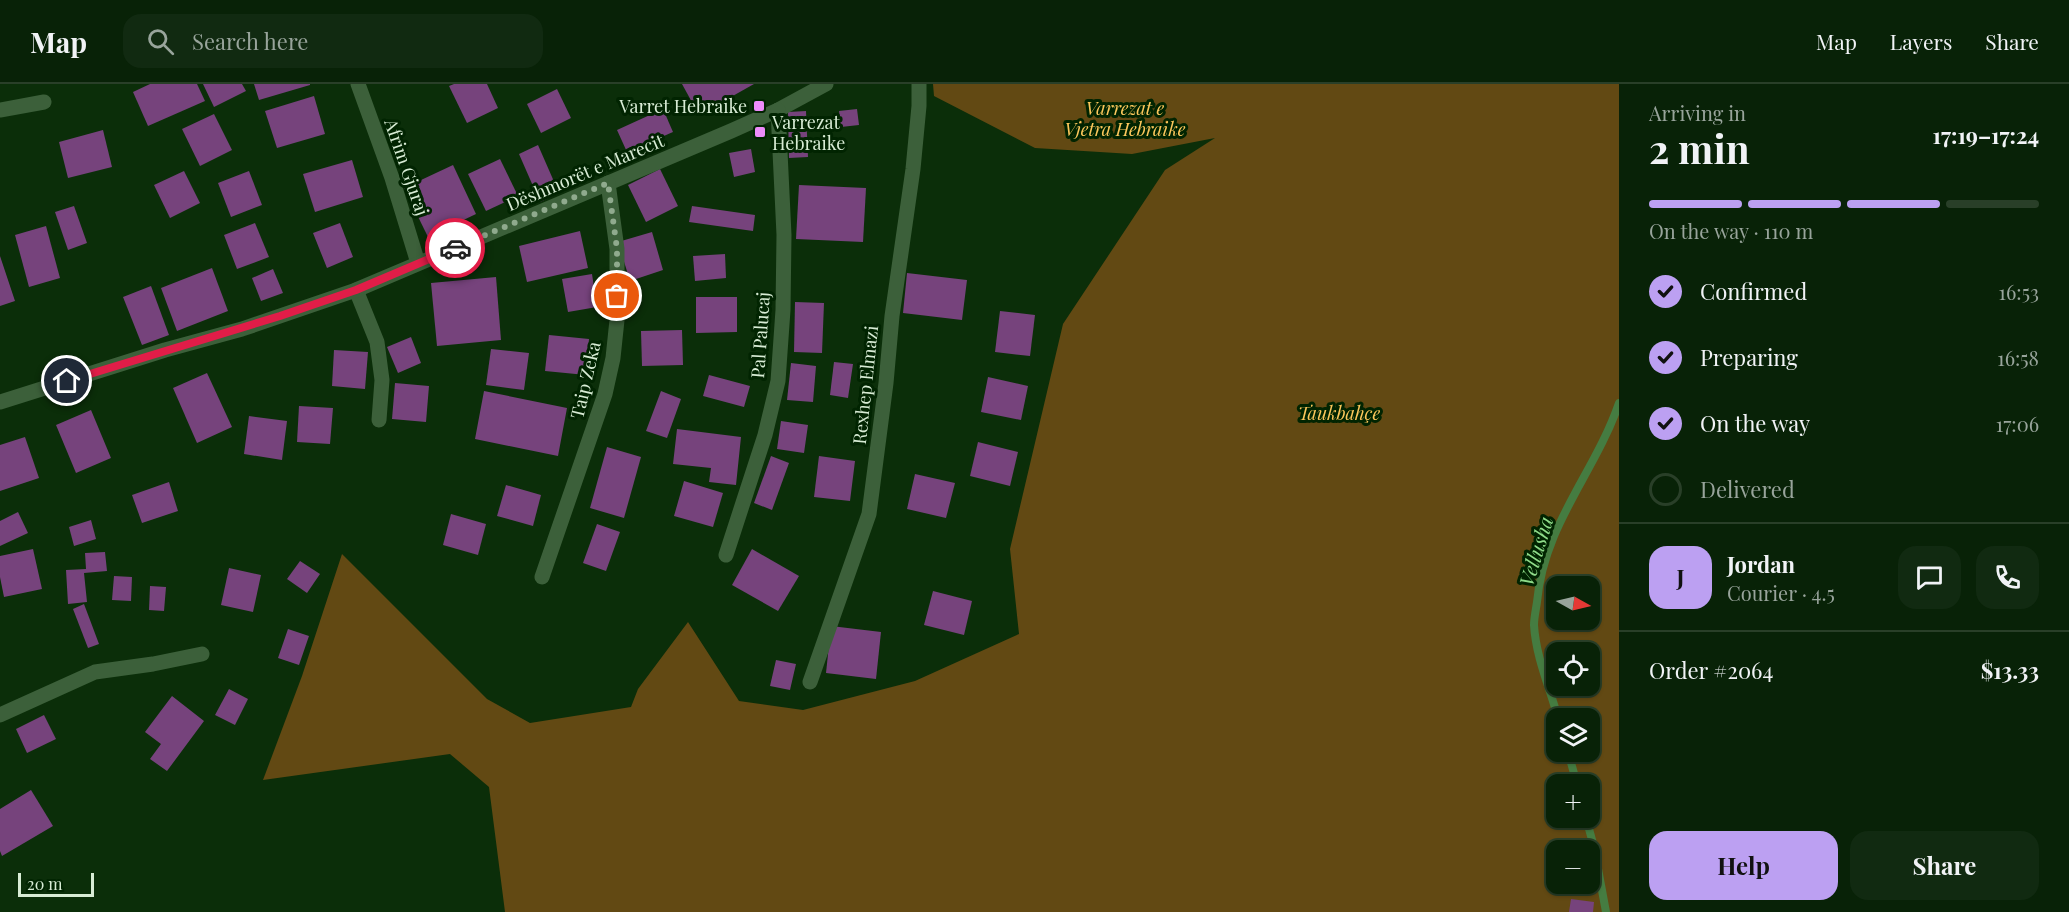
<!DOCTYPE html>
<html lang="en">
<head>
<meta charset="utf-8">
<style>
	body { margin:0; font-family:"Playfair Display",serif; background:#112a11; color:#f1f3f6; height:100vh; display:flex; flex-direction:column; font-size:22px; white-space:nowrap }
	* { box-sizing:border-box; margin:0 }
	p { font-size:20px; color:#98a49b }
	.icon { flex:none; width:33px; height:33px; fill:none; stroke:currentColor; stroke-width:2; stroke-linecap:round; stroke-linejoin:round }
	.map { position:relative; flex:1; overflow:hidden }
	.panel { display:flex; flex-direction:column; background:#082207; width:450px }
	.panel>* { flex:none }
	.needle { width:39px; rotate:98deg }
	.tools { position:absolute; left:1546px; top:492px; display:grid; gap:12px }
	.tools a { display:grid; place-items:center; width:54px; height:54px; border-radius:12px; background:#082207; box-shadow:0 2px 4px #0004,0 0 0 2px #293f28; font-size:30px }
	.scale { position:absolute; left:18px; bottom:15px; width:76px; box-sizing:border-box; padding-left:6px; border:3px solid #d8ecd5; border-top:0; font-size:16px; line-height:21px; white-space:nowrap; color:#d8ecd5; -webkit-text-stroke:4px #012401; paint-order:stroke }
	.pin { position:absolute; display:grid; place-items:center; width:51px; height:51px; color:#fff; margin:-26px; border:3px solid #fff; border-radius:50%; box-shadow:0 2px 6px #0007 }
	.courier { position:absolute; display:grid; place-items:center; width:60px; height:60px; margin:-30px; border:4px solid #e11d48; border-radius:50%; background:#fff; color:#222; box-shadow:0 2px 8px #0007 }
	.headline em { font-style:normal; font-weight:700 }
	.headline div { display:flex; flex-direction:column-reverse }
	.headline { display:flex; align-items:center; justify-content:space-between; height:102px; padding:0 30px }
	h1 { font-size:39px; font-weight:700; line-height:45px }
	.bar { display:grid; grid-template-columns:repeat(4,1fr); gap:9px 6px; align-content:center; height:72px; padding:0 30px }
	.bar i { height:8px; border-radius:4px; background:#293f28 }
	.bar .current { background:#bca0f2 }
	.bar p { grid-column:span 4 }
	.line { display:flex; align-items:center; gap:15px; padding:0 30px; border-top:2px solid #293f28 }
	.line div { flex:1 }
	.round { display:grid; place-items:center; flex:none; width:63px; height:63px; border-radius:18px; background:#112a11 }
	ol { padding:0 30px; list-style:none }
	li { display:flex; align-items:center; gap:18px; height:66px }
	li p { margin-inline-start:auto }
	li .icon { padding:6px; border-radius:50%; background:#bca0f2; color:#111; stroke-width:4 }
	li:last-child { color:#98a49b }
	li i { width:33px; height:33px; border:3px solid #293f28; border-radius:50% }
	.action { display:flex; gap:12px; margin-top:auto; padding:12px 30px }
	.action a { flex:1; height:69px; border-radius:18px; background:#bca0f2; color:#111; font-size:24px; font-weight:700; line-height:69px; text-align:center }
	.action a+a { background:#112a11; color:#f1f3f6 }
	header { display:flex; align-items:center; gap:36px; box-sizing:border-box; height:84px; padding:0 30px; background:#082207; border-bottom:2px solid #293f28 }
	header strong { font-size:28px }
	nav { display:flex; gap:33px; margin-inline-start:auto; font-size:21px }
	.search { width:420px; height:54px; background:#112a11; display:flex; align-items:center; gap:15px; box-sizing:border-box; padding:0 21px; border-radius:18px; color:#98a49b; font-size:22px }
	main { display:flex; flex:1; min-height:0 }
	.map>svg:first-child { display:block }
</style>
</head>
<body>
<header>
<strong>Map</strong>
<div class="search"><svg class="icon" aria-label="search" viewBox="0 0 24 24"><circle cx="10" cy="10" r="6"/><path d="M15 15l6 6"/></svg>Search here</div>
<nav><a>Map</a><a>Layers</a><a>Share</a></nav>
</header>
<main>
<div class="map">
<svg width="1619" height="828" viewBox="0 0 1619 828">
	<rect width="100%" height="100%" fill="#0b2e09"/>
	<path fill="#624913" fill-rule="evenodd" d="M933,0h686v828h-1114l-16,-125 -39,-33 -187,26 39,-104 40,-122 145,145 43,24 101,-16 7,-18 50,-67 51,79 64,9 112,-29 104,-47 -9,-85 53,-225 102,-154 50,-32 -83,16 -97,-6 -101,-52zM1557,502h33v34h-33zM1557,568h33v34h-33zM1557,634h33v34h-33zM1557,700h33v34h-33zM1557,766h33v34h-33z"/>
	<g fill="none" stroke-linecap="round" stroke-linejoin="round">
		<g stroke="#457c41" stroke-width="8">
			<path d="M1558,634c-8,-30 -22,-60 -24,-93 0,-7 2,-16 3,-23 7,-78 58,-129 82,-199"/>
			<path d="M1568,668l9,32"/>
			<path d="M1586,734l8,29 12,65"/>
		</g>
	</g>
	<g fill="#76437c">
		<path d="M150,0h47l8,17 -57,25 -15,-34z"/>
		<path d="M203,0h39l4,7 -32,16z"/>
		<path d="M254,0h56v1l-51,15z"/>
		<path d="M454,0h33l11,24 -31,15 -18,-37z"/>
		<path d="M682,0h72l-55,31z"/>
		<path d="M557,5l14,29 -30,15 -14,-29z"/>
		<path d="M314,12l11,38 -48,14 -12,-37z"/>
		<path d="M663,25l10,23 -46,20 -10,-22z"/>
		<path d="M857,25l2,16 -18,2 -2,-16z"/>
		<path d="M806,27l2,46 -19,1 -1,-46z"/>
		<path d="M214,30l18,36 -32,16 -18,-37z"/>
		<path d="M103,46l9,37 -44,11 -9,-36z"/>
		<path d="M538,61l21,48 -19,9 -21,-48z"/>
		<path d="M751,65l4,23 -21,5 -5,-24z"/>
		<path d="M500,75l18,37 -32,15 -18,-37z"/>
		<path d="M352,76l11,37 -48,15 -12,-38z"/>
		<path d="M453,81l23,49 -48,23 -24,-49z"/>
		<path d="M660,85l18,37 -32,16 -18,-37z"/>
		<path d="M184,87l16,32 -30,15 -16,-33z"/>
		<path d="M249,87l13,34 -31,12 -13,-34z"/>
		<path d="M799,101l67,3 -3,54 -67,-3z"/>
		<path d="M74,122l13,37 -19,7 -13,-38z"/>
		<path d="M692,122l63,9 -2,16 -64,-9z"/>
		<path d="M255,139l14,34 -32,12 -13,-34z"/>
		<path d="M340,139l13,34 -26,11 -14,-35z"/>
		<path d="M46,142l14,52 -31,9 -14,-52z"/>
		<path d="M580,147l8,37 -61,14 -8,-36z"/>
		<path d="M652,148l11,38 -33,11 -12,-39z"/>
		<path d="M725,170l1,24 -31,3 -2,-25z"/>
		<path d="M0,172l15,45 -15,5z"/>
		<path d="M212,184l16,43 -51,20 -16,-43z"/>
		<path d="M273,185l10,24 -22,8 -9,-23z"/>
		<path d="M907,189l60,7 -5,40 -59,-7z"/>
		<path d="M592,190l5,33 -29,5 -6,-33z"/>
		<path d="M496,193l5,63 -64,6 -6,-63z"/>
		<path d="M151,202l18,49 -27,10 -19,-48z"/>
		<path d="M696,213h41v35l-41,1z"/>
		<path d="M795,218l29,1 -2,50 -28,-1z"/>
		<path d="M1000,227l35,4 -5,41 -35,-4z"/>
		<path d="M682,246l1,35 -41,1 -1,-35z"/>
		<path d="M549,251l40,4 -3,36 -41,-4z"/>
		<path d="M411,253l10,26 -23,10 -11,-26z"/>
		<path d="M491,265l38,4 -5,37 -38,-5z"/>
		<path d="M334,266l34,2 -3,37 -33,-3z"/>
		<path d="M834,278l19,2 -5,34 -18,-3z"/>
		<path d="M791,279l25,3 -3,36 -26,-2z"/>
		<path d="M207,289l25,54 -35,16 -24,-55z"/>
		<path d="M709,291l41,11 -6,21 -41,-11z"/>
		<path d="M988,293l40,9 -7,34 -40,-8z"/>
		<path d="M395,299l34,3 -3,36 -34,-3z"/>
		<path d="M484,307l83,17 -9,48 -83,-17z"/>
		<path d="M661,307l20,8 -14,39 -21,-7z"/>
		<path d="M299,322l34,2 -3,36 -33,-2z"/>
		<path d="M91,326l20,48 -35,15 -20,-48z"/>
		<path d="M249,332l38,5 -5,39 -38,-6z"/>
		<path d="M781,337l27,4 -4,28 -27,-4z"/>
		<path d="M677,345l64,8 -5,48 -27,-3 2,-14 -38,-4z"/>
		<path d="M25,353l14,41 -39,13v-46z"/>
		<path d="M978,358l40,10 -8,34 -40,-10z"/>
		<path d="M607,363l34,10 -17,61 -34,-10z"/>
		<path d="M771,372l18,7 -17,47 -18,-7z"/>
		<path d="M819,372l36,5 -5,40 -36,-4z"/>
		<path d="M915,390l40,9 -9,35 -39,-9z"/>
		<path d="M684,397l39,12 -10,34 -39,-11z"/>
		<path d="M169,398l9,29 -36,12 -10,-28z"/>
		<path d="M506,401l35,10 -8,31 -36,-10z"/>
		<path d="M18,428l10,21 -28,13v-25z"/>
		<path d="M451,430l35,10 -8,31 -35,-10z"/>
		<path d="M91,436l5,19 -22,7 -5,-19z"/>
		<path d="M597,440l23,8 -14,39 -23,-8z"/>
		<path d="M33,465l9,40 -38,8 -4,-20v-21z"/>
		<path d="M752,465l47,27 -21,35 -46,-26z"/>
		<path d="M105,468l2,19 -23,2 3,29 -19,2 -2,-34 20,-1 -1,-16z"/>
		<path d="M300,477l20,13 -13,19 -20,-14z"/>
		<path d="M229,484l32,7 -8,37 -32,-7z"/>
		<path d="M114,492l18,1 -1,24 -19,-1z"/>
		<path d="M150,502l16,1 -2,24 -15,-1z"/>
		<path d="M933,507l39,10 -8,34 -40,-10z"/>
		<path d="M84,520l15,40 -11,4 -15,-39z"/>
		<path d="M831,542l50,6 -5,47 -50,-6z"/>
		<path d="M288,545l21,7 -10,29 -21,-7z"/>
		<path d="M776,576l20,4 -6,26 -20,-4z"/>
		<path d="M229,605l19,10 -13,26 -20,-10z"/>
		<path d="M172,612l32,25 -37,50 -17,-12 11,-15 -16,-12z"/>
		<path d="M44,631l12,24 -29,14 -11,-24z"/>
		<path d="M31,706l22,36 -51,30 -2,-5v-42z"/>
		<path d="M1571,815l23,3 -1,10h-24z"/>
	</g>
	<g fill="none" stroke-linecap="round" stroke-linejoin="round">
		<g stroke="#3c603a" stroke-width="15">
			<path d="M358,0l34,94 26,85"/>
			<path d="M0,26l44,-8"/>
			<path d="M356,206l21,52 5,38 -3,40"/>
			<path d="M0,318l165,-52 77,-21 114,-39 375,-159 47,-21 48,-26"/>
			<path d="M726,471l39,-120 13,-54 5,-71 1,-75 -6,-125"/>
			<path d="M542,493l63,-183 8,-36 4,-38v-71l-9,-66"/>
			<path d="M810,598l59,-168 17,-131 6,-67 21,-147 6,-63v-22"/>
			<path d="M0,631l95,-43 58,-8 49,-10"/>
		</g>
	</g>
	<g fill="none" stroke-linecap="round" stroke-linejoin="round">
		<path stroke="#90aa8e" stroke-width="6" stroke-dasharray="0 10.8" d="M455,164l153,-65 9,66v47"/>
		<path stroke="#e11d48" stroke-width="8" d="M67,297l213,-65 76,-26 99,-42"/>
	</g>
	<g fill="#ed8cfa" stroke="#012401" stroke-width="2">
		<rect x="753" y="16" width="12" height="12" rx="3"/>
		<rect x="754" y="42" width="12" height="12" rx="3"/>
	</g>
	<g text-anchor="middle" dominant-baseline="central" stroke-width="6" stroke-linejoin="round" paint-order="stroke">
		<g font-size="18" fill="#d8ecd5" stroke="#012401" text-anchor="end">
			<text x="747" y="22">Varret Hebraike</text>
			<text x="772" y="38" text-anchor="start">Varrezat<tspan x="772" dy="21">Hebraike</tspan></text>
		</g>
		<g font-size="18" font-style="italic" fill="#fcc75c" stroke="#012401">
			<text x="1125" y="24">Varrezat e<tspan x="1125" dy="21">Vjetra Hebraike</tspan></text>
			<text x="1339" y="329">Taukbahçe</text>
		</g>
		<g font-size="18" fill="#d8ecd5" stroke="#012401">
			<text transform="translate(407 83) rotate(71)">Afrim Gjuraj</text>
			<text transform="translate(585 88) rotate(-23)">Dëshmorët e Marecit</text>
			<text transform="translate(760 251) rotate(-86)">Pal Palucaj</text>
			<text transform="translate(585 296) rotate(-77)">Taip Zeka</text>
			<text transform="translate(865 301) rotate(-84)">Rexhep Elmazi</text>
		</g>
		<g font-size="20" font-style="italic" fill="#8fdc89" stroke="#012401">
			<text transform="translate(1535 467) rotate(-73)">Vellusha</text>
		</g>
	</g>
</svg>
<div class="tools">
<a><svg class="needle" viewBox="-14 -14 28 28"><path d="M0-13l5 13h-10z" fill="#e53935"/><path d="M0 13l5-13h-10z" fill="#98a49b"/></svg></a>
<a><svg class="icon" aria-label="locate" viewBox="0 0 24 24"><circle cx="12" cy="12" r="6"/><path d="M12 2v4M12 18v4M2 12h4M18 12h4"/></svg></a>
<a><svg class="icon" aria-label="layers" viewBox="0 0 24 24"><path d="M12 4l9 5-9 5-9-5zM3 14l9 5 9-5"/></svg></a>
<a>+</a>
<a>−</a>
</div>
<div class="scale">20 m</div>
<div class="pin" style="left:617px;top:212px;background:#ea580c"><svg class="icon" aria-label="bag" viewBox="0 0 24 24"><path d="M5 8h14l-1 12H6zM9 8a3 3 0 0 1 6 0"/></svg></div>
<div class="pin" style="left:67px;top:297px;background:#1f2937"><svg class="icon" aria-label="home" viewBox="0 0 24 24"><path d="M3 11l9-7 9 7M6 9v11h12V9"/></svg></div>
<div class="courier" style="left:455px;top:164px"><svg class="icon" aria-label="car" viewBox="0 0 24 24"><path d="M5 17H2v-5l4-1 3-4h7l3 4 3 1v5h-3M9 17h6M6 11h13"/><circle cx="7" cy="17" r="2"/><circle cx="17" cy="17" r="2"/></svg></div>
</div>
<section class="panel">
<div class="headline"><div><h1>2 min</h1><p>Arriving in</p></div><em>17:19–17:24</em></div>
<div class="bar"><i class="current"></i><i class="current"></i><i class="current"></i><i></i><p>On the way · 110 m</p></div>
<ol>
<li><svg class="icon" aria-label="check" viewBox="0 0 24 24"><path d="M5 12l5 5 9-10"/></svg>Confirmed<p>16:53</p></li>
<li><svg class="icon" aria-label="check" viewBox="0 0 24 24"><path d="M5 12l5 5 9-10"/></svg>Preparing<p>16:58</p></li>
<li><svg class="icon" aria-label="check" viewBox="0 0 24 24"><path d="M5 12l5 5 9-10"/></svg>On the way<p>17:06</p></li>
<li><i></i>Delivered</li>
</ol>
<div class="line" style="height:108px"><b class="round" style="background:#bca0f2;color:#111">J</b><div><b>Jordan</b><p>Courier · 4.5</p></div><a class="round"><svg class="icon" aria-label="chat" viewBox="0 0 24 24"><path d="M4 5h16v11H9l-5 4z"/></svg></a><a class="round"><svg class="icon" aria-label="phone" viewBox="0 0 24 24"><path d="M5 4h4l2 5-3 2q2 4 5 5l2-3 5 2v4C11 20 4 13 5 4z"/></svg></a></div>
<div class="line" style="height:78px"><div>Order #2064</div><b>$13.33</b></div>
<div class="action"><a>Help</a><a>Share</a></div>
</section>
</main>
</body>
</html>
